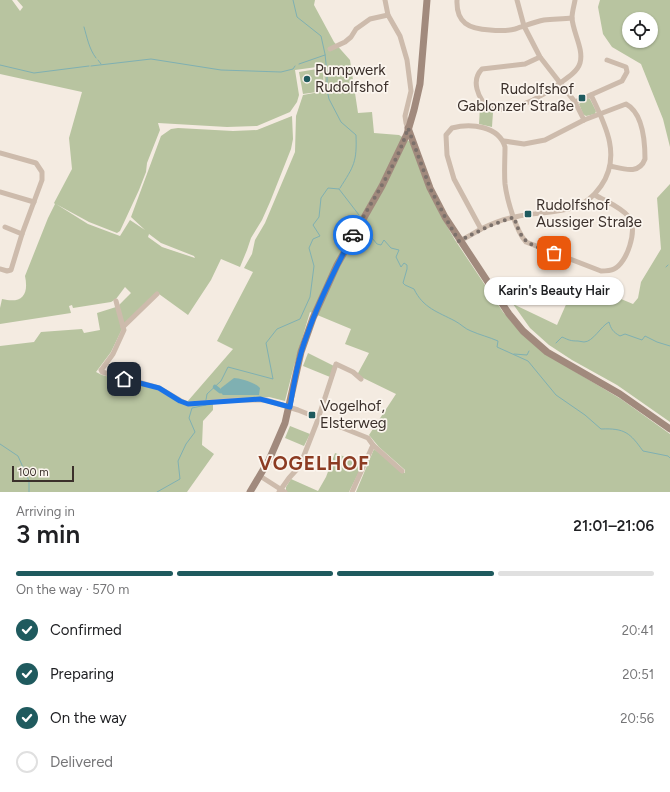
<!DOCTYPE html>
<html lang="en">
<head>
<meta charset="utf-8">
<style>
	body { margin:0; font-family:Figtree,sans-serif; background:#f6f6f6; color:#202124; height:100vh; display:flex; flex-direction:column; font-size:15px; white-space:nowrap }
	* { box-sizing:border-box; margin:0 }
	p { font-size:13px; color:#757577 }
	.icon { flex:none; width:22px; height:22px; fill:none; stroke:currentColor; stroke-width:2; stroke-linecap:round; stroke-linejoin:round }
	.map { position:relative; height:492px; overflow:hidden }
	.side { display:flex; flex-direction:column; background:#fff; flex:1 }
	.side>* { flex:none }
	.fabs { position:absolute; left:622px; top:12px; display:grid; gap:8px }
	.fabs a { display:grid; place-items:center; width:36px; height:36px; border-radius:50%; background:#fff; box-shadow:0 1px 3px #0004; font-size:20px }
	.scale { position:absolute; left:12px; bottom:10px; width:62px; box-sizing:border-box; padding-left:4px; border:2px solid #3b302b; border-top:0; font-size:11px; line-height:14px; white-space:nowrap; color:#3b302b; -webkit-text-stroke:3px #fbf5ee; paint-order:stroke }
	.pin { position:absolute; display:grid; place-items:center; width:34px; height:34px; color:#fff; margin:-17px; border-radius:8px; box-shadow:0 2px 6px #0006 }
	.courier { position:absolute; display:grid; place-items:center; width:40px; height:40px; margin:-20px; border:3px solid #1a73e8; border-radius:50%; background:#fff; color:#222; box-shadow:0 1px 5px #0007 }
	.bubble { position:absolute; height:28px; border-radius:14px; background:#fff; box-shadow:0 1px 3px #0004; font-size:13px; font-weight:600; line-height:28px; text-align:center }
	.head em { font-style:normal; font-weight:600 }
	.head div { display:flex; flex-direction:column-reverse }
	.head { display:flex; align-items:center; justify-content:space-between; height:68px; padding:0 16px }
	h1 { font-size:26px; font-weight:600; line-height:30px }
	.bar { display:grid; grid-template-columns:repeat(4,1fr); gap:6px 4px; align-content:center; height:48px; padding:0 16px }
	.bar i { height:5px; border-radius:3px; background:#e0e0e0 }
	.bar .active { background:#1f5a5e }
	.bar p { grid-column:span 4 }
	ol { padding:0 16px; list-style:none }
	li { display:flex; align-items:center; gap:12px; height:44px }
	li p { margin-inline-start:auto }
	li .icon { padding:4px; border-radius:50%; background:#1f5a5e; color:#fff; stroke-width:4 }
	li:last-child { color:#757577 }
	li i { width:22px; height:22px; border:2px solid #e0e0e0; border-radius:50% }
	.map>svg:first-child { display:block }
</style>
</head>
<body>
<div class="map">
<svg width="670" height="492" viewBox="0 0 670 492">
	<rect width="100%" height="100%" fill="#f4ebe1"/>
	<g fill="#b8c4a0" fill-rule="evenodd">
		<path d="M0,0h12l8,11 3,-4 -6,-7h298l-1,5 20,37 16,18 8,53 14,-1 2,21 25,2 13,8 28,71 15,26 48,72 19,22 52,37 47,28 49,35v58h-314l18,-43 31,24v-3l-26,-23 -10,-12 27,-41 -39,-19 12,-22 -24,-9 6,-15 -41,-17 -16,54 -9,35 -16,-4 -82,5 46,-53 -16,-8 36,-69 -9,-4 8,-14 3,-14 10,-17 30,-71 1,-36 7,-21 22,-4 -1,-25 -29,4 4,25 -2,7 -7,10 -33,14 -30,1 -69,-4 2,7 -13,33 -1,9 -7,18 -19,41 -3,2 -28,-11 -33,-18 32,20 32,12 10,-16 15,10 -14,-13 30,-81 10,-7 7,-1 55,3 24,-1 35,-14 1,23 -2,10 -21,53 -8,18 -11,18 -4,12 -7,17 -19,-8 -10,21 -23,35 -29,-21 -35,30 -5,-19 12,-12 -6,-6 -9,12 -5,3 -38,6 -1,-3 -3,1 2,7 -71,11v-16l2,-9c20,5 27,-4 23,-23l23,-58 7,-14 -1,-1 18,-34 -3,-31 13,-46 -82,-18zM149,234l12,9 33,13 1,2 -33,-11 -14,-10z"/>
		<path d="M600,0h70v147l-7,-28 -22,-55 -29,-17 -9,-13 -5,-27zM629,19h22v22h-22z"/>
		<path d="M323,68l1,23 -21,3 -4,-22z"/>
		<path d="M589,98l1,1 6,12 -1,3 -9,2 -3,-2 -4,-10 2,-2z"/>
		<path d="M480,107l13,5 -1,15 -13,-3z"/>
		<path d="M670,184v238l-53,-37 -45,-25 -23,-15 -19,-17 -17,-24 44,21 18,-41 15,2 43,18 5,-6 3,-16 20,-33 -4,-51z"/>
		<path d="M116,307l6,22 -11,23 -15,20 6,3 56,14 24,14h31v7l-10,11 -1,24 12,9 -27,38h-187v-146l34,-4 7,-10 41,-3 2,4 16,-3 -3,-17z"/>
		<path d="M308,353l26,13 -4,11 -27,-11z"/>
		<path d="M290,426l20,8 -6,12 -19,-8z"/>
		<path d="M335,453l28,11 -14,28h-62l-1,-1v-4l5,-8 27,12 8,-14z"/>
	</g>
	<path fill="#7fb0b2" d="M234,378c6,0 22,5 26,10l-1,7h-36l-2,-2v-5z"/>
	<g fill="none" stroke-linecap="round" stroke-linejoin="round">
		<g stroke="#7fb0b2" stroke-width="1">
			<path d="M293,0l4,17 24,19 4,18 2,19v17l2,9 12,23 15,13c1,27 -2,31 -16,53"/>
			<path d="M84,27c3,10 5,22 12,31"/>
			<path d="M98,60l3,4"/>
			<path d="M299,64l26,-9"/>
			<path d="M0,65l34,8 55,-7"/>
			<path d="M91,66l60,-7 70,11 60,2 12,-3 2,-3"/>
			<path d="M339,189l20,26"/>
			<path d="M363,227l14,17 4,1 3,-5 7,8 8,2 -3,7 5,10 3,-4 3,2v4l-4,14 2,2 9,4c9,19 24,23 41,32 6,3 10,8 16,10 9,4 18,6 27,10l-1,6 31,14 28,34 29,20 16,14c24,-1 29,4 42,22l25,5 2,2"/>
			<path d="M666,267l2,-2"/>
			<path d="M556,343l6,-6c7,3 8,4 16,4 2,0 4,1 6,1 9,0 17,-16 25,-20 2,7 4,10 11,14l5,-2 17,6 3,-4 12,6 13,4"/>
			<path d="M514,354l13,1 2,-4"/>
			<path d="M206,400l1,-6 14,-13 7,-14 45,12 -7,-36 11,-14 23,-10 10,-22 4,-31 -5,-18 4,-9 7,-3 -7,-11 6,-8 2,-19 7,-10 11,1"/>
			<path d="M0,444l18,12 11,25v11"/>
			<path d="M157,492l23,-13 -2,-18 8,-17 9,-12 -6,-14 3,-10 14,-3"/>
		</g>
		<path stroke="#7fb0b2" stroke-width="4.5" d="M215,387l5,4"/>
		<g stroke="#cdbbac" stroke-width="5">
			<path d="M385,0l3,15 12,21 7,24 4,31 -6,25 1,7 2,5"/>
			<path d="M457,0c-1,23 12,29 33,30 9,1 17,1 25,-1 10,-3 19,-7 29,-9 10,-1 19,-1 28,-2"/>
			<path d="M517,0l7,26 16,31 35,45 9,18"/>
			<path d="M330,49l15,-7 6,-5 5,-8 14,-10 18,-4"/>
			<path d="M540,57l-15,7 -43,5c-6,6 -7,12 -5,20 10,40 59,11 79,-3 8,-6 21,-13 24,-23 4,-14 -7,-30 -8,-45 0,-6 2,-12 3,-18"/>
			<path d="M575,102l47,-21 5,-9 -1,-5 -19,-7"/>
			<path d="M504,141l20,3 21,-4 39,-20 42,-16c17,9 19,37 19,55 -6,16 -21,10 -35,7"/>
			<path d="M0,153l36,10 6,9v8l-20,54 -11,36 -4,1 -7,-2"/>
			<path d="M0,192l34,10"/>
			<path d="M5,227l17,7"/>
			<path d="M481,229l-27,-50 -7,-24 -1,-20 6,-7c19,-5 47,-2 53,19 0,12 -1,25 0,37 2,16 11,47 21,58l75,29c5,0 9,0 13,-2 13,-6 24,-39 15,-52 -8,-10 -24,-16 -34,-22"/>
			<path d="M459,241c8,-3 15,-8 22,-12 10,-5 22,-10 34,-12 20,-5 41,-3 60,-10 12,-4 19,-11 26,-21 21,-30 4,-62 -10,-91"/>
			<path d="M157,294l-34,33 1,3 -11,24 -11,15 -1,1 1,2 57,16 22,13 7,3 46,-4h32l32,10 70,28 5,7 29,26"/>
			<path d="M116,301l7,26"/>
			<path d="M260,476l25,16"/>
			<path d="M279,492l10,-14 10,-11 4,-9 14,-36 19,-58 17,8 8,7"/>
			<path d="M352,492l21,-47"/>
		</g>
		<g stroke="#a18a7d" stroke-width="7">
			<path d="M408,128l22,60 15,29 64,97 14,17 24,21 73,42 50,35"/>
			<path d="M250,492l19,-32 16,-37 16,-71 12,-34 24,-53 45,-79 25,-52 7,-24 6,-26 7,-84"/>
		</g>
	</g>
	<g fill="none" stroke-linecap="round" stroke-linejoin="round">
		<path stroke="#7c716b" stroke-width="4" stroke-dasharray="0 7.2" d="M353,235c19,-35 43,-68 55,-107l22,60 15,29 14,24 30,-15 25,-9c9,29 14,26 40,36"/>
		<path stroke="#1a73e8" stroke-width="5" d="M124,379l35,9 21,13 8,3 72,-5 30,8c4,-24 8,-49 17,-72 12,-35 29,-68 46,-100"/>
	</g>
	<g fill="#1f5a5e" stroke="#fbf5ee" stroke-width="1.5">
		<circle cx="307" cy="79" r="4"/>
		<rect x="578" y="94" width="8" height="8" rx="2"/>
		<rect x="524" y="210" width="8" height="8" rx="2"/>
		<rect x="308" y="411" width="8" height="8" rx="2"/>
	</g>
	<g text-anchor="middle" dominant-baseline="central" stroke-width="3.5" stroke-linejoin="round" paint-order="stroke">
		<g font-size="15" fill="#3b302b" stroke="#fbf5ee" text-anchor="start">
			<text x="315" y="70">Pumpwerk<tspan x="315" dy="17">Rudolfshof</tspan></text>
			<text x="574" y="89" text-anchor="end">Rudolfshof<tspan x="574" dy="17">Gablonzer Straße</tspan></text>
			<text x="536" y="205">Rudolfshof<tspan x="536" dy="17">Aussiger Straße</tspan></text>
			<text x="320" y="406">Vogelhof,<tspan x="320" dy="17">Elsterweg</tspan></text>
		</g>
		<g font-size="19" font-weight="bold" letter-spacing="1" fill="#8c3b22" stroke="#fbf5ee">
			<text x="314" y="463">VOGELHOF</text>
		</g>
	</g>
</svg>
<div class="fabs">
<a><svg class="icon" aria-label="locate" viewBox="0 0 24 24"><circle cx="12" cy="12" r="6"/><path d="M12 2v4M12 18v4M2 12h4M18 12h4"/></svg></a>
</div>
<div class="scale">100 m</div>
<div class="pin" style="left:554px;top:253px;background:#ea580c"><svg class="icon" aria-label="bag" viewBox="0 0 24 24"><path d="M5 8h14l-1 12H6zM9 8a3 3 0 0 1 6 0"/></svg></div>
<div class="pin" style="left:124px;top:379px;background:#1f2937"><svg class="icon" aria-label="home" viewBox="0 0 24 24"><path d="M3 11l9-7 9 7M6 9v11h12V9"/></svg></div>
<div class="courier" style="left:353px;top:235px"><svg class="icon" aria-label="car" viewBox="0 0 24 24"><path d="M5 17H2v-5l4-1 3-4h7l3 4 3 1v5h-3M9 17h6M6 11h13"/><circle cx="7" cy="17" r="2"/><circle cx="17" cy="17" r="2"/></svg></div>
<div class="bubble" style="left:484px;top:277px;width:140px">Karin's Beauty Hair</div>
</div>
<section class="side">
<div class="head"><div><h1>3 min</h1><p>Arriving in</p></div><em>21:01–21:06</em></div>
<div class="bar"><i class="active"></i><i class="active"></i><i class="active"></i><i></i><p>On the way · 570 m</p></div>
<ol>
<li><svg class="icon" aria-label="check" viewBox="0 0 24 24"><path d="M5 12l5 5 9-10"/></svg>Confirmed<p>20:41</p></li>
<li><svg class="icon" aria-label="check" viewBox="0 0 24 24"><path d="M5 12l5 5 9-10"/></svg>Preparing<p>20:51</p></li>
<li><svg class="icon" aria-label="check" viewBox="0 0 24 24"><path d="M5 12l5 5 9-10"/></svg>On the way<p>20:56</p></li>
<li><i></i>Delivered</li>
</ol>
</section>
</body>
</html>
